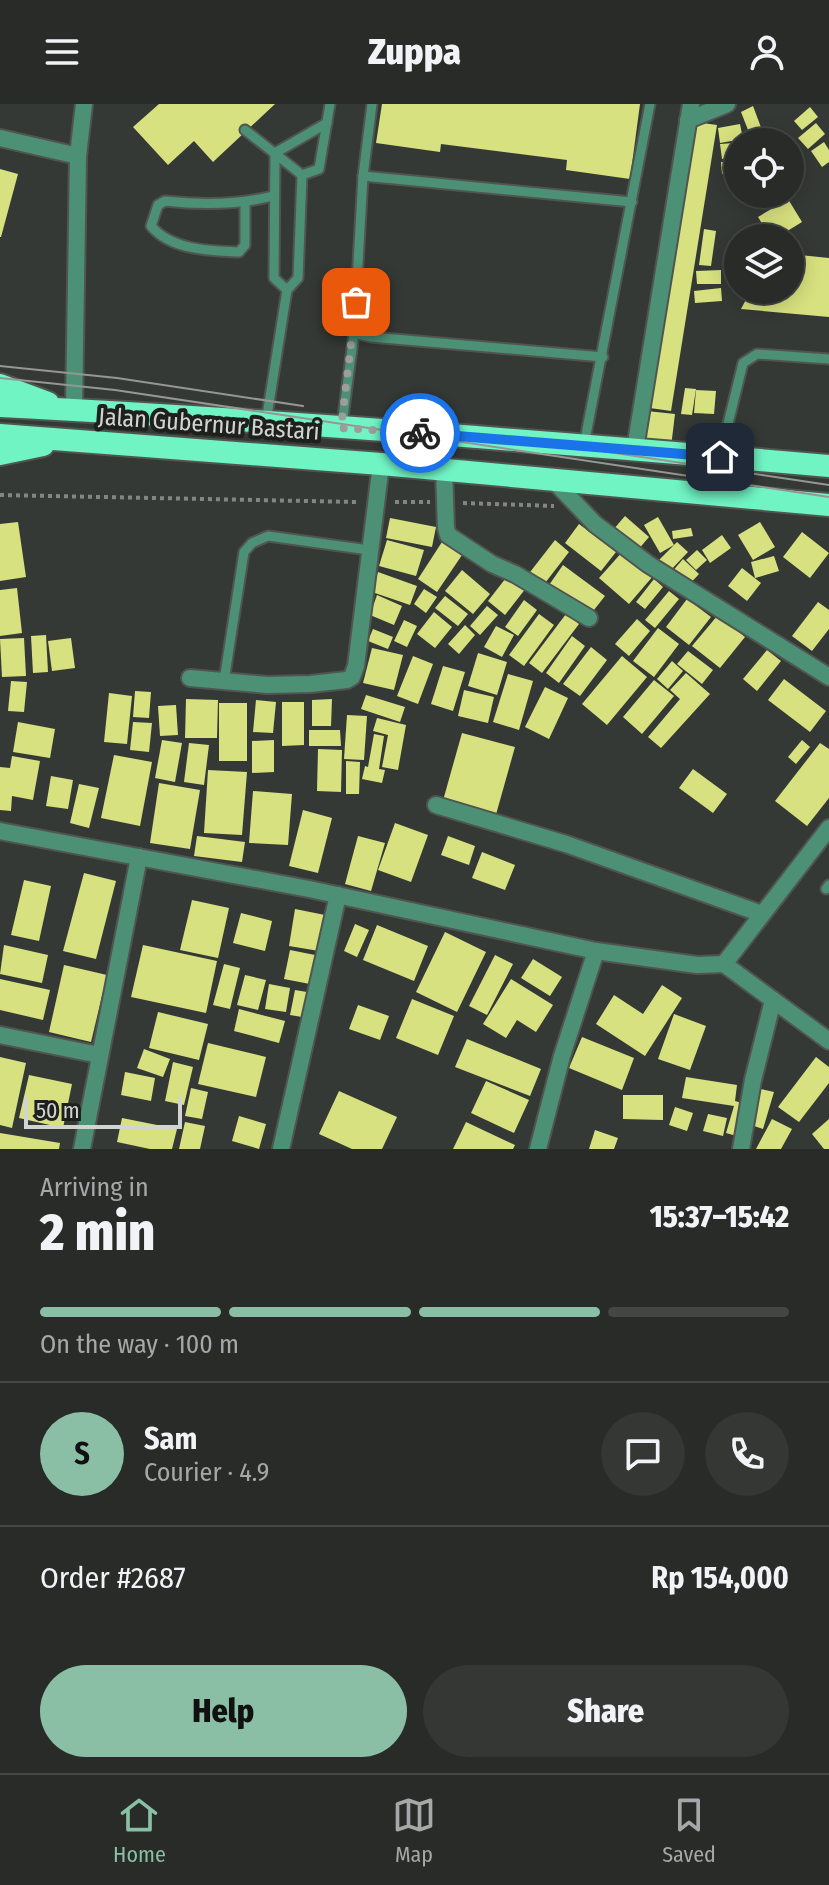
<!DOCTYPE html>
<html lang="en">
<head>
<meta charset="utf-8">
<style>
	body { margin:0; font-family:"Fira Sans Condensed",sans-serif; background:#343734; color:#f1f3f6; height:100vh; display:flex; flex-direction:column; font-size:30px; white-space:nowrap }
	* { box-sizing:border-box; margin:0 }
	p { font-size:26px; color:#a5a7a8 }
	.icon { flex:none; width:44px; height:44px; fill:none; stroke:currentColor; stroke-width:2; stroke-linecap:round; stroke-linejoin:round }
	.map { position:relative; height:1045px; overflow:hidden }
	.drawer { display:flex; flex-direction:column; background:#282b28; flex:1 }
	.drawer>* { flex:none }
	.controls { position:absolute; left:724px; top:24px; display:grid; gap:16px }
	.controls a { display:grid; place-items:center; width:80px; height:80px; border-radius:50%; background:#282b28; box-shadow:0 4px 20px #0003,0 0 0 2px #444745; font-size:40px }
	.scale { position:absolute; left:24px; bottom:20px; width:158px; box-sizing:border-box; padding-left:8px; border:4px solid #d2d4d1; border-top:0; font-size:22px; line-height:28px; white-space:nowrap; color:#d2d4d1; -webkit-text-stroke:6px #1e201e; paint-order:stroke }
	.pin { position:absolute; display:grid; place-items:center; width:68px; height:68px; color:#fff; margin:-34px; border-radius:16px; box-shadow:0 4px 12px #0006 }
	.courier { position:absolute; display:grid; place-items:center; width:80px; height:80px; margin:-40px; border:6px solid #1a73e8; border-radius:50%; background:#fff; color:#222; box-shadow:0 2px 10px #0007 }
	.headline em { font-style:normal; font-weight:800 }
	.headline div { display:flex; flex-direction:column-reverse }
	.headline { display:flex; align-items:center; justify-content:space-between; height:136px; padding:0 40px }
	h1 { font-size:52px; font-weight:800; line-height:60px }
	.bar { display:grid; grid-template-columns:repeat(4,1fr); gap:12px 8px; align-content:center; height:96px; padding:0 40px }
	.bar i { height:10px; border-radius:6px; background:#444745 }
	.bar .on { background:#8abfa5 }
	.bar p { grid-column:span 4 }
	.line { display:flex; align-items:center; gap:20px; padding:0 40px; border-top:2px solid #444745 }
	.line div { flex:1 }
	.round { display:grid; place-items:center; flex:none; width:84px; height:84px; border-radius:42px; background:#343734 }
	.button { display:flex; gap:16px; margin-top:auto; padding:16px 40px }
	.button a { flex:1; height:92px; border-radius:48px; background:#8abfa5; color:#111; font-size:32px; font-weight:800; line-height:92px; text-align:center }
	.button a+a { background:#343734; color:#f1f3f6 }
	header { display:flex; justify-content:space-between; align-items:center; height:104px; padding:0 40px; background:#282b28; font-size:36px; font-weight:800 }
	.dock { display:flex; justify-content:space-around; align-items:center; height:112px; border-top:2px solid #444745; background:#282b28; font-size:22px; color:#a5a7a8 }
	.dock a { display:grid; justify-items:center; gap:4px }
	.dock .on { color:#8abfa5 }
	.map>svg:first-child { display:block }
</style>
</head>
<body>
<header><svg class="icon" aria-label="menu" viewBox="0 0 24 24"><path d="M4 6h16M4 12h16M4 18h16"/></svg>Zuppa<svg class="icon" aria-label="person" viewBox="0 0 24 24"><circle cx="12" cy="8" r="4"/><path d="M4 21q1-7 8-7t8 7"/></svg></header>
<div class="map">
<svg width="829" height="1045" viewBox="0 0 829 1045">
	<rect width="100%" height="100%" fill="#353935"/>
	<g fill="#d8e17f">
		<path d="M159,0h116l-62,58 -19,-21 -26,24 -35,-38z"/>
		<path d="M382,0h258l-10,75 -64,-9 1,-10 -126,-16 -1,8 -64,-9z"/>
		<path d="M753,2l9,24 -12,5 -9,-23z"/>
		<path d="M810,3l8,10 -16,13 -8,-9z"/>
		<path d="M695,18l22,3 -46,286 -21,-3z"/>
		<path d="M816,19l9,11 -17,15 -10,-11z"/>
		<path d="M740,20l3,15 -23,4 -2,-15z"/>
		<path d="M824,38l5,8v12l-7,5 -11,-16z"/>
		<path d="M734,39l1,14 -13,2 -2,-15z"/>
		<path d="M721,58h17v12h-16z"/>
		<path d="M0,65l18,5 -17,63h-1z"/>
		<path d="M788,95l14,23 -26,16h-5l-13,-21z"/>
		<path d="M704,125l12,2 -5,35 -12,-1z"/>
		<path d="M790,150l39,4v59l-88,-8 10,-19h39z"/>
		<path d="M721,166v14h-24l-1,-13z"/>
		<path d="M721,184l1,13 -27,2 -1,-12z"/>
		<path d="M685,284l11,1 -4,26 -11,-1z"/>
		<path d="M696,286l20,1 -2,23 -20,-1z"/>
		<path d="M647,307l28,3 -4,33 -28,-3z"/>
		<path d="M625,412l24,21 -12,14 -24,-21z"/>
		<path d="M658,413l16,28 -14,8 -16,-28z"/>
		<path d="M390,414l46,9 -4,20 -46,-9z"/>
		<path d="M18,418l8,55 -26,4v-57z"/>
		<path d="M760,418l15,25 -22,13 -15,-25z"/>
		<path d="M579,420l37,28 -15,19 -36,-28z"/>
		<path d="M691,424l2,8 -20,3 -1,-8z"/>
		<path d="M802,428l27,21 -19,25 -27,-21z"/>
		<path d="M722,431l9,13 -21,15 -8,-13z"/>
		<path d="M387,436l37,10 -8,26 -37,-10z"/>
		<path d="M555,436l14,12 -27,35 -15,-11z"/>
		<path d="M442,438l20,13 -25,37 -19,-13z"/>
		<path d="M677,438l11,10 -21,22 -11,-11z"/>
		<path d="M624,446l30,25 -25,29 -30,-26z"/>
		<path d="M697,446l10,10 -11,10 -10,-10z"/>
		<path d="M774,452l5,15 -24,7 -4,-16z"/>
		<path d="M683,455l16,15 -12,13 -16,-14z"/>
		<path d="M563,461l42,31 -15,19 -41,-30z"/>
		<path d="M742,464l19,15 -14,18 -19,-15z"/>
		<path d="M462,466l28,24 -17,20 -28,-23z"/>
		<path d="M378,468l39,14 -7,19 -38,-13z"/>
		<path d="M509,470l17,14 -21,27 -17,-14z"/>
		<path d="M654,475l9,8 -18,22 -9,-7z"/>
		<path d="M17,484l5,45 -22,3v-46z"/>
		<path d="M424,485l13,8 -11,16 -12,-9z"/>
		<path d="M669,487l10,8 -24,29 -10,-8z"/>
		<path d="M377,491l25,11 -8,19 -24,-10z"/>
		<path d="M445,492l23,18 -10,12 -23,-18z"/>
		<path d="M687,495l24,18 -22,28 -23,-18z"/>
		<path d="M524,496l13,10 -19,26 -13,-9z"/>
		<path d="M818,498l11,8v19l-17,22 -20,-15z"/>
		<path d="M487,502l11,9 -18,20 -10,-9z"/>
		<path d="M434,508l18,15 -17,21 -18,-14z"/>
		<path d="M539,510l15,11 -30,41 -15,-11z"/>
		<path d="M566,510l13,10 -37,49 -13,-10z"/>
		<path d="M718,511l27,22 -25,31 -28,-22z"/>
		<path d="M637,515l13,12 -21,25 -14,-12z"/>
		<path d="M404,516l13,6 -10,21 -13,-6z"/>
		<path d="M465,521l10,10 -16,19 -11,-10z"/>
		<path d="M496,522l18,9 -12,22 -18,-10z"/>
		<path d="M658,524l21,16 -25,33 -21,-16z"/>
		<path d="M373,525l20,8 -5,12 -20,-8z"/>
		<path d="M46,531l2,37 -15,1 -2,-37z"/>
		<path d="M572,532l13,10 -26,37 -13,-10z"/>
		<path d="M24,534l2,38 -24,1 -2,-38z"/>
		<path d="M71,534l4,30 -23,3 -4,-30z"/>
		<path d="M591,543l16,13 -27,36 -17,-12z"/>
		<path d="M372,544l31,7 -9,35 -31,-7z"/>
		<path d="M767,546l14,11 -24,30 -14,-12z"/>
		<path d="M688,547l25,19 -11,14 -25,-20z"/>
		<path d="M478,549l29,9 -10,33 -29,-9z"/>
		<path d="M413,552l20,8 -15,40 -21,-8z"/>
		<path d="M622,552l25,21 -40,48 -25,-21z"/>
		<path d="M672,557l11,10 -15,18 -11,-10z"/>
		<path d="M443,562l22,6 -12,39 -22,-7z"/>
		<path d="M686,569l24,21 -49,54 -13,-11 32,-38 -10,-9z"/>
		<path d="M508,570l25,7 -14,49 -26,-8z"/>
		<path d="M784,575l42,32 -16,21 -42,-32z"/>
		<path d="M654,576l20,16 -32,38 -19,-17z"/>
		<path d="M11,577l16,1 -3,30 -16,-1z"/>
		<path d="M545,583l23,11 -19,41 -24,-12z"/>
		<path d="M464,586l30,7 -6,26 -30,-7z"/>
		<path d="M135,587l16,1 -2,26 -16,-1z"/>
		<path d="M109,589l23,3 -5,48 -23,-2z"/>
		<path d="M366,591l39,12 -5,15 -39,-13z"/>
		<path d="M186,595l32,1 -1,38h-32z"/>
		<path d="M332,595l-1,27h-19v-26z"/>
		<path d="M256,596l20,2 -3,31 -20,-1z"/>
		<path d="M282,598h22v43l-22,1z"/>
		<rect x="219" y="599" width="28" height="58"/>
		<path d="M176,601l2,30 -18,1 -2,-30z"/>
		<path d="M347,611l20,1 -3,44 -20,-1z"/>
		<path d="M377,614l29,7 -8,45 -16,-3 6,-32 -15,-4z"/>
		<path d="M18,618l37,7 -5,29 -37,-6z"/>
		<path d="M133,618l19,1 -3,29 -19,-2z"/>
		<path d="M309,626h31l1,16h-32z"/>
		<path d="M462,629l53,14 -20,71 -53,-14z"/>
		<path d="M374,630l10,2 -5,33 6,1 -3,13 -20,-4 3,-13 3,1z"/>
		<path d="M162,636l20,3 -7,39 -20,-4z"/>
		<path d="M274,636v32l-22,1v-32z"/>
		<path d="M802,636l8,7 -14,17 -8,-7z"/>
		<path d="M189,639l20,2 -5,40 -20,-3z"/>
		<path d="M820,639l9,6v49l-22,28 -32,-25z"/>
		<path d="M318,645l24,1 -1,42 -24,-1z"/>
		<path d="M114,651l38,7 -12,64 -39,-8z"/>
		<path d="M12,652l28,5 -7,39 -21,-4 -1,15 -11,-1v-43l10,1z"/>
		<path d="M346,657l14,1 -1,32h-13z"/>
		<path d="M693,665l34,25 -14,19 -34,-25z"/>
		<path d="M208,666l39,2 -5,63 -38,-2z"/>
		<path d="M51,672l22,4 -5,29 -22,-3z"/>
		<path d="M159,679l41,7 -10,59 -40,-6z"/>
		<path d="M79,680l20,4 -10,40 -19,-5z"/>
		<path d="M253,687l39,3 -4,51 -39,-2z"/>
		<path d="M303,706l29,8 -14,55 -29,-7z"/>
		<path d="M395,719l33,12 -17,47 -33,-12z"/>
		<path d="M197,732l48,6 -3,20 -48,-6z"/>
		<path d="M358,732l27,7 -14,48 -26,-7z"/>
		<path d="M448,732l27,10 -6,19 -28,-10z"/>
		<path d="M482,748l33,13 -10,25 -33,-12z"/>
		<path d="M84,769l32,8 -20,78 -33,-8z"/>
		<path d="M24,776l27,6 -12,55 -28,-6z"/>
		<path d="M192,796l37,8 -11,50 -38,-8z"/>
		<path d="M295,805l30,6 -6,36 -30,-5z"/>
		<path d="M241,809l31,8 -7,30 -32,-8z"/>
		<path d="M355,820l14,6 -12,27 -13,-6z"/>
		<path d="M377,821l51,21 -14,35 -51,-21z"/>
		<path d="M445,828l41,20 -29,60 -41,-20z"/>
		<path d="M4,841l44,10 -6,28 -42,-9z"/>
		<path d="M143,841l74,16 -11,52 -75,-16z"/>
		<path d="M290,846l30,6 -5,29 -31,-6z"/>
		<path d="M495,851l18,9 -26,51 -18,-9z"/>
		<path d="M533,855l29,18 -12,19 -29,-18z"/>
		<path d="M224,860l16,4 -10,41 -17,-4z"/>
		<path d="M64,861l43,10 -16,67 -42,-10z"/>
		<path d="M245,871l21,5 -8,30 -21,-5z"/>
		<path d="M0,875l50,11 -7,30 -43,-10z"/>
		<path d="M511,875l42,26 -17,27 -19,-12 -11,18 -23,-14z"/>
		<path d="M269,880l21,4 -4,24 -21,-3z"/>
		<path d="M662,881l20,13 -37,58 -49,-32 18,-29 29,19z"/>
		<path d="M295,886l18,3 -5,25 -18,-3z"/>
		<path d="M412,895l42,17 -16,39 -42,-17z"/>
		<path d="M358,901l31,11 -9,24 -31,-11z"/>
		<path d="M239,905l46,12 -6,22 -45,-12z"/>
		<path d="M158,908l50,12 -9,36 -50,-12z"/>
		<path d="M674,910l32,12 -16,44 -32,-11z"/>
		<path d="M582,933l52,21 -12,32 -53,-22z"/>
		<path d="M467,935l74,30 -11,27 -75,-29z"/>
		<path d="M208,939l58,14 -10,40 -58,-13z"/>
		<path d="M144,945l26,10 -7,18 -26,-9z"/>
		<path d="M0,953l26,6 -14,65 -12,-3z"/>
		<path d="M816,953l13,10v16l-30,39 -21,-15z"/>
		<path d="M173,958l20,5 -9,38 -19,-4z"/>
		<path d="M125,968l30,6 -4,23 -30,-6z"/>
		<path d="M29,971l43,9 -9,44 -44,-10z"/>
		<path d="M686,973l51,8 -2,16 14,4 -9,32 -14,-4 8,-27 -52,-8z"/>
		<path d="M486,977l43,19 -15,33 -43,-20z"/>
		<path d="M191,984l17,4 -6,27 -17,-3z"/>
		<path d="M761,985l13,3 -11,37 -12,-4z"/>
		<path d="M339,987l58,26 -15,32h-30l-33,-15z"/>
		<path d="M623,991h40v25l-40,-1z"/>
		<path d="M675,1003l18,6 -6,18 -18,-6z"/>
		<path d="M708,1010l19,4 -4,18 -20,-5z"/>
		<path d="M239,1012l27,8 -7,25 -27,-8z"/>
		<path d="M122,1014l55,11 -5,20h-22l-33,-7z"/>
		<path d="M772,1015l20,10 -11,20h-25z"/>
		<path d="M829,1015v30h-5l-12,-15z"/>
		<path d="M185,1018l20,4 -5,23h-21z"/>
		<path d="M466,1018l49,23 -2,4h-60z"/>
		<path d="M595,1026l23,8 -4,11h-25z"/>
		<path d="M0,1029l60,10 -1,6h-59z"/>
	</g>
	<g fill="none" stroke-linecap="round" stroke-linejoin="round">
		<defs>
			<g id="service">
				<path d="M245,26l57,45 17,-6 11,-65"/>
				<path d="M275,49l-1,125 13,12"/>
				<path d="M275,49l52,-30"/>
				<path d="M363,72l269,26"/>
				<path d="M245,99v42l-6,7c-29,-1 -68,-2 -88,-26l7,-21 7,-4c36,4 72,4 108,-5"/>
				<path d="M354,229l17,4 232,20"/>
				<path d="M266,318l21,-132 11,-12 4,-103"/>
				<path d="M342,321l12,-92 9,-157 9,-72"/>
				<path d="M584,341l66,-341"/>
				<path d="M720,352l23,-93 14,-9 72,5"/>
				<path d="M224,577l20,-129 8,-9 16,-7 101,14"/>
				<path d="M826,785l3,-4"/>
			</g>
			<g id="minor">
				<path d="M688,16l39,-16"/>
				<path d="M0,34l78,18"/>
				<path d="M74,306l4,-254 6,-52"/>
				<path d="M635,345l56,-345"/>
				<path d="M444,365l2,59 2,7 44,29 23,10 74,44"/>
				<path d="M551,374l44,46 53,40 181,113"/>
				<path d="M190,574l77,7 43,-1 37,-4 5,-3 4,-11 25,-202"/>
				<path d="M436,701l130,39 196,70"/>
				<path d="M0,727l309,58 287,62 101,14 27,-1 105,-136"/>
				<path d="M724,860l105,77"/>
				<path d="M0,931l99,20"/>
				<path d="M82,1045l57,-292"/>
				<path d="M281,1045l57,-254"/>
				<path d="M538,1045l24,-93 34,-105"/>
				<path d="M741,1045l12,-69 20,-80"/>
			</g>
			<g id="trunk">
				<path d="M0,281l48,18"/>
				<path d="M0,302c277,14 553,36 829,60"/>
				<path d="M0,331l381,29 448,41"/>
				<path d="M0,350l43,-9"/>
			</g>
		</defs>
		<use href="#service" stroke="#515551" stroke-width="13"/>
		<use href="#minor" stroke="#515551" stroke-width="20"/>
		<use href="#trunk" stroke="#515551" stroke-width="26"/>
		<g stroke="#838683" stroke-width="4" stroke-dasharray="4 4" stroke-linecap="butt">
			<path d="M0,391l358,7"/>
			<path d="M395,398h35"/>
			<path d="M463,399l91,3"/>
		</g>
		<use href="#service" stroke="#4c9176" stroke-width="9"/>
		<use href="#minor" stroke="#4c9176" stroke-width="16"/>
		<use href="#trunk" stroke="#70f4c4" stroke-width="22"/>
		<g stroke="#949794" stroke-width="2">
			<path d="M0,262l117,12 186,28"/>
			<path d="M0,274l115,12 714,107"/>
			<path d="M568,342l261,39"/>
		</g>
	</g>
	<g fill="none" stroke-linecap="round" stroke-linejoin="round">
		<path stroke="#9b9e9a" stroke-width="8" stroke-dasharray="0 14.4" d="M356,198l-15,126 79,5"/>
		<path stroke="#1a73e8" stroke-width="10" d="M420,329l300,24"/>
	</g>
	<g text-anchor="middle" dominant-baseline="central" stroke-width="8" stroke-linejoin="round" paint-order="stroke">
		<g font-size="24" fill="#d2d4d1" stroke="#1e201e">
			<text transform="translate(209 320) rotate(4)">Jalan Gubernur Bastari</text>
		</g>
	</g>
</svg>
<div class="controls">
<a><svg class="icon" aria-label="locate" viewBox="0 0 24 24"><circle cx="12" cy="12" r="6"/><path d="M12 2v4M12 18v4M2 12h4M18 12h4"/></svg></a>
<a><svg class="icon" aria-label="layers" viewBox="0 0 24 24"><path d="M12 4l9 5-9 5-9-5zM3 14l9 5 9-5"/></svg></a>
</div>
<div class="scale">50 m</div>
<div class="pin" style="left:356px;top:198px;background:#ea580c"><svg class="icon" aria-label="bag" viewBox="0 0 24 24"><path d="M5 8h14l-1 12H6zM9 8a3 3 0 0 1 6 0"/></svg></div>
<div class="pin" style="left:720px;top:353px;background:#1f2937"><svg class="icon" aria-label="home" viewBox="0 0 24 24"><path d="M3 11l9-7 9 7M6 9v11h12V9"/></svg></div>
<div class="courier" style="left:420px;top:329px"><svg class="icon" aria-label="bike" viewBox="0 0 24 24"><circle cx="6" cy="16" r="4"/><circle cx="18" cy="16" r="4"/><path d="M6 16l4-8h5l3 8M10 8l3 8H6M13 5h3"/></svg></div>
</div>
<section class="drawer">
<div class="headline"><div><h1>2 min</h1><p>Arriving in</p></div><em>15:37–15:42</em></div>
<div class="bar"><i class="on"></i><i class="on"></i><i class="on"></i><i></i><p>On the way · 100 m</p></div>
<div class="line" style="height:144px"><b class="round" style="background:#8abfa5;color:#111">S</b><div><b>Sam</b><p>Courier · 4.9</p></div><a class="round"><svg class="icon" aria-label="chat" viewBox="0 0 24 24"><path d="M4 5h16v11H9l-5 4z"/></svg></a><a class="round"><svg class="icon" aria-label="phone" viewBox="0 0 24 24"><path d="M5 4h4l2 5-3 2q2 4 5 5l2-3 5 2v4C11 20 4 13 5 4z"/></svg></a></div>
<div class="line" style="height:104px"><div>Order #2687</div><b>Rp 154,000</b></div>
<div class="button"><a>Help</a><a>Share</a></div>
</section>
<nav class="dock">
<a class="on"><svg class="icon" aria-label="home" viewBox="0 0 24 24"><path d="M3 11l9-7 9 7M6 9v11h12V9"/></svg>Home</a>
<a><svg class="icon" aria-label="map" viewBox="0 0 24 24"><path d="M3 6l6-2 6 2 6-2v14l-6 2-6-2-6 2zM9 4v14M15 6v14"/></svg>Map</a>
<a><svg class="icon" aria-label="saved" viewBox="0 0 24 24"><path d="M7 4h10v16l-5-4-5 4z"/></svg>Saved</a>
</nav>
</body>
</html>
